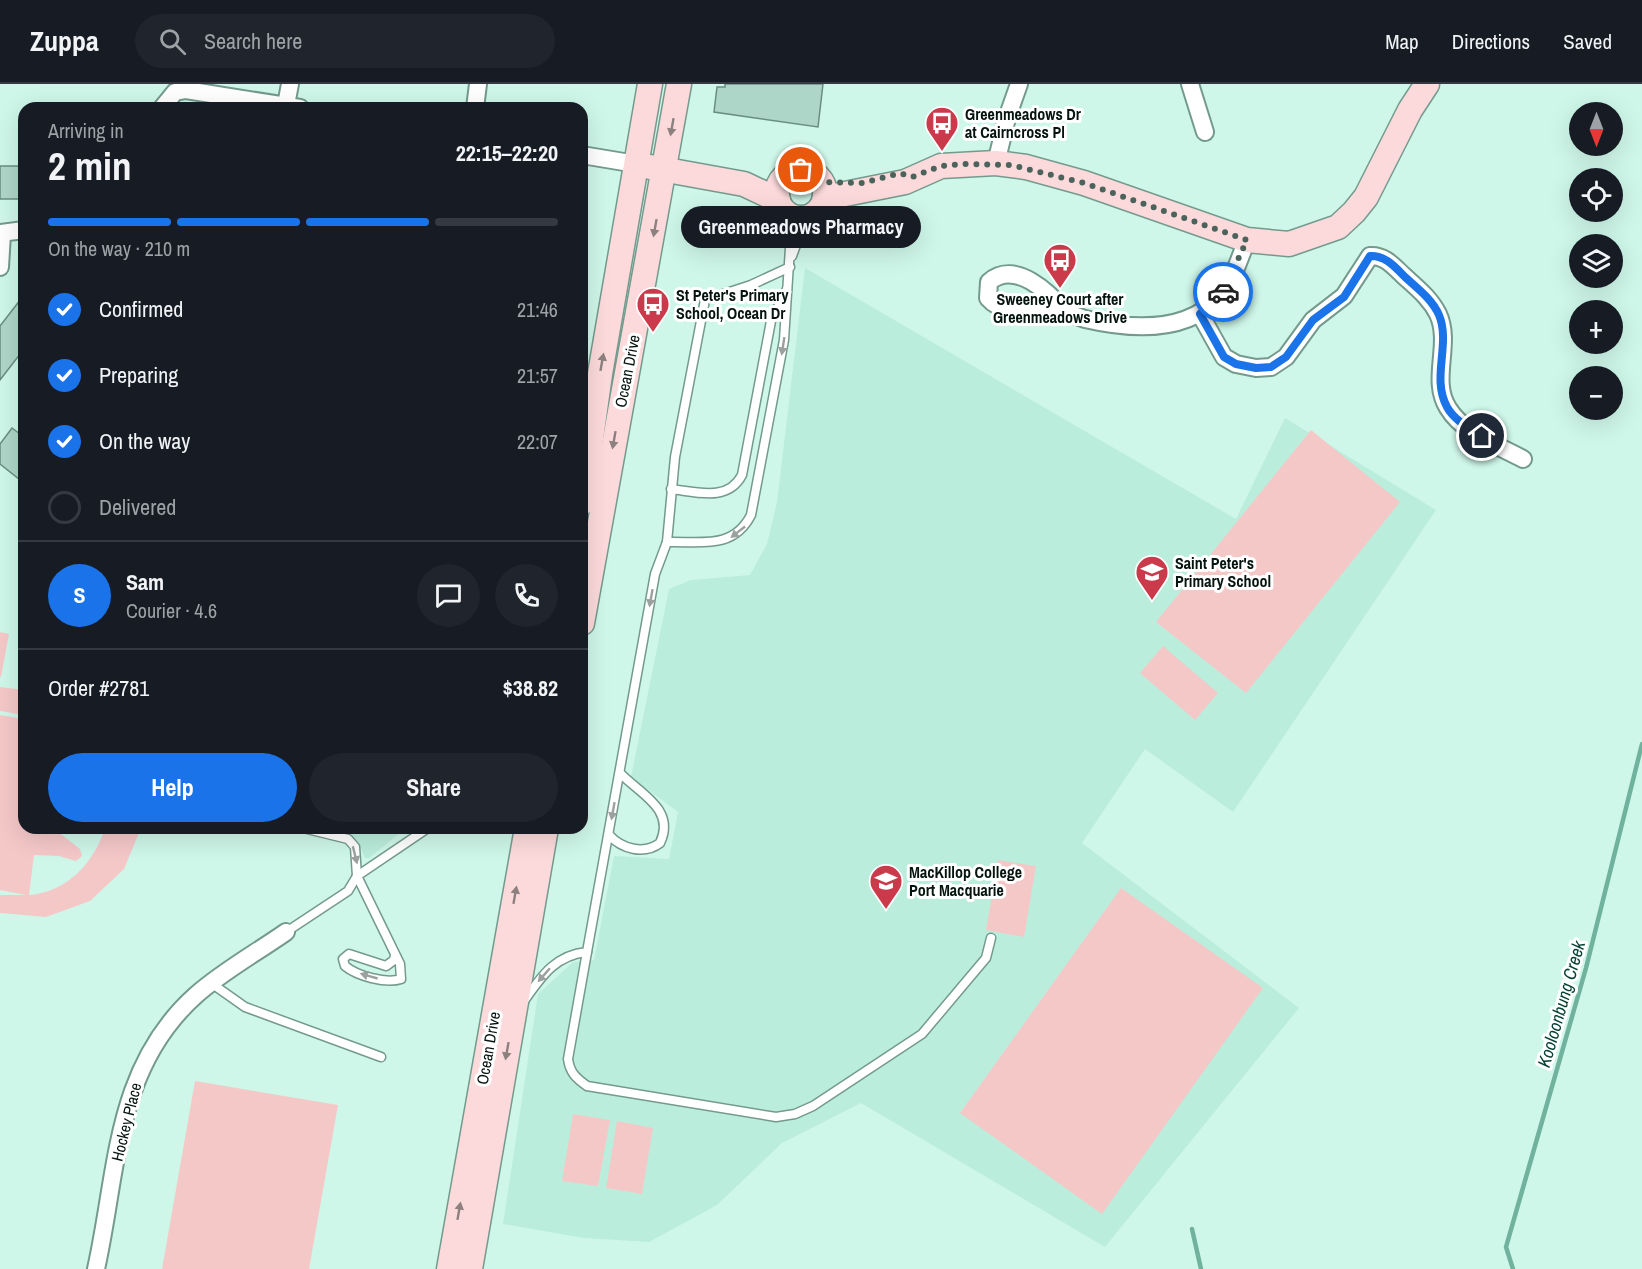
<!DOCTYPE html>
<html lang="en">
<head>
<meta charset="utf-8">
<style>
	body { margin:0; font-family:"Archivo Narrow",sans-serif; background:#20242c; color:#f1f3f6; height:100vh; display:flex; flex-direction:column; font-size:22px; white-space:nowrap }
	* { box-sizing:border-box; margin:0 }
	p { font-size:20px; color:#9ea1a6 }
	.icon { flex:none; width:33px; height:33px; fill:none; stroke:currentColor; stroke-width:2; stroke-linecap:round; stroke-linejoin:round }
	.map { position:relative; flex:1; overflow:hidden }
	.panel { position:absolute; left:18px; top:18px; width:570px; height:732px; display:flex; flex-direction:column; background:#171b24; border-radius:18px; box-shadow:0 6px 24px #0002 }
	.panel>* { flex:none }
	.needle { width:39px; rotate:180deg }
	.fabs { position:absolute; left:1569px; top:18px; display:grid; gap:12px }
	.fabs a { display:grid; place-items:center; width:54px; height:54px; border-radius:50%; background:#171b24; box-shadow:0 6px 24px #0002; font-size:30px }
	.pin { position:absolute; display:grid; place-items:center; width:51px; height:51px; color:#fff; margin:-26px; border:3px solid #fff; border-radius:50%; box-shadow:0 2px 6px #0007 }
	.courier { position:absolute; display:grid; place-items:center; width:60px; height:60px; margin:-30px; border:4px solid #1a73e8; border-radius:50%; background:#fff; color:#222; box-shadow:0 2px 8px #0007 }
	.bubble { position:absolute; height:42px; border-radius:21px; background:#171b24; box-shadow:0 6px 24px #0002; font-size:20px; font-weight:700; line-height:42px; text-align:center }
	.head em { font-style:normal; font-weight:700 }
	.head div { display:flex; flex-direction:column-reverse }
	.head { display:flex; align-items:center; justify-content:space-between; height:102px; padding:0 30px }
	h1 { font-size:39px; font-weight:700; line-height:45px }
	.bar { display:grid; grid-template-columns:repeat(4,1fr); gap:9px 6px; align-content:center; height:72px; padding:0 30px }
	.bar i { height:8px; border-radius:4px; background:#363941 }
	.bar .on { background:#1a73e8 }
	.bar p { grid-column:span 4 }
	.line { display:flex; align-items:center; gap:15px; padding:0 30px; border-top:2px solid #363941 }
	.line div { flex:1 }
	.round { display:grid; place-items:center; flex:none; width:63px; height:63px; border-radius:32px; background:#20242c }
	ol { padding:0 30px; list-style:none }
	li { display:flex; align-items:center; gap:18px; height:66px }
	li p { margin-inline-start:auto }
	li .icon { padding:6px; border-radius:50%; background:#1a73e8; color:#fff; stroke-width:4 }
	li:last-child { color:#9ea1a6 }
	li i { width:33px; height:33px; border:3px solid #363941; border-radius:50% }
	.action { display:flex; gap:12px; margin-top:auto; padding:12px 30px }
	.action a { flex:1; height:69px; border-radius:36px; background:#1a73e8; color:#fff; font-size:24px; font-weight:700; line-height:69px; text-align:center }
	.action a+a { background:#20242c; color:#f1f3f6 }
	header { display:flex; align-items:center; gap:36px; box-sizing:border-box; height:84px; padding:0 30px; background:#171b24; border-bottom:2px solid #363941 }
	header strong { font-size:28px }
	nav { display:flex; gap:33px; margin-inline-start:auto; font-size:21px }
	.search { width:420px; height:54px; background:#20242c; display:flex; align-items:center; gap:15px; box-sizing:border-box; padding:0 21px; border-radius:33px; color:#9ea1a6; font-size:22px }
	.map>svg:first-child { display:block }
</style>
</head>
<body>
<header>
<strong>Zuppa</strong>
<div class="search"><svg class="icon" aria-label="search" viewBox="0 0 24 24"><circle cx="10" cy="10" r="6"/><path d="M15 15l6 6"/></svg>Search here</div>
<nav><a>Map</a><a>Directions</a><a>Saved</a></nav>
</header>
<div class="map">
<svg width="1642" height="1185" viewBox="0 0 1642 1185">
	<rect width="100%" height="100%" fill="#cef7e9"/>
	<g fill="#bbeddc">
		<path d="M805,184l431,251 49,-101 151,92 -203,302 -88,-63 -63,94 217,165 -194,239 -244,-144 -79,40 -65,62 -68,37 -65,-4 -81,-14 35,-230 35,-32 21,-2 20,-104 55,3 9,-47 -47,-35 38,-188 22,-9 59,-5 17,-31 10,-42z"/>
		<path d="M325,744h81l-37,30h-4l-5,-12 -10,-11z"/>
	</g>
	<g fill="#f5c8c8">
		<path d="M1311,346l89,72 -154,191 -90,-71z"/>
		<path d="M0,548l9,2 -8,43h-1z"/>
		<path d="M1163,562l55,47 -23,27 -55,-47z"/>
		<path d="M0,603l24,3v25l-24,-4z"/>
		<path d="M0,631l24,4v109h29l27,21 2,7 -6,5 -17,-5 -25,-1 -5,40c38,-3 65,-32 76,-67h36l-17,41 -34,32 -44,16 -46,-4v-18h26l-26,-5z"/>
		<path d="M998,776l38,6 -12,71 -38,-7z"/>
		<path d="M1121,804l142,100 -161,226 -142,-101z"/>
		<path d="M195,997l143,24 -29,164h-147z"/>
		<path d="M573,1030l37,6 -12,66 -36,-5z"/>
		<path d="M617,1037l36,7 -11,66 -36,-6z"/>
	</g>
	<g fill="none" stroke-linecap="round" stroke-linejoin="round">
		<g stroke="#70b29d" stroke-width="4.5">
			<path d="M1192,1145l9,40"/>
			<path d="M1513,1185l-7,-22 80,-279 56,-224"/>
		</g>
	</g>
	<g fill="#aed6c8" stroke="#688e81" stroke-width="1.5">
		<path d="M725,0h98l-5,43 -104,-15 3,-25h8z"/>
		<rect x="0" y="82" width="24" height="33"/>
		<path d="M24,211v54l-24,31v-54z"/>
		<path d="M12,344l12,9v46l-24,-19v-20z"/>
	</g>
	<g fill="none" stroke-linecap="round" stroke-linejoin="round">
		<defs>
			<g id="lane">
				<path d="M792,172l14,-38"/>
				<path d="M671,405c26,3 57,13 71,-14l29,-154 16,-32"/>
				<path d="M667,458c34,-1 66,8 84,-27l33,-175 8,-123"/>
				<path d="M303,744l45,11 7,8 2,29 43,88 1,15c-15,5 -44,-3 -56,-13l-2,-7 6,-5 37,12 8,-6 1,-5"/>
				<path d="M609,751c13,14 35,20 51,8 16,-34 -20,-49 -40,-70"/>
				<path d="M286,848l62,-41 9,-15 71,-48"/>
				<path d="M587,868l-19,107c2,14 8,19 19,27l189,31 19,-3 18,-8 109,-72 64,-76 5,-20"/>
				<path d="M211,899l34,24 136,50"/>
				<path d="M524,917c17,-24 31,-46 63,-49l68,-378 12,-32 8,-85 30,-157 46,-15 39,-18"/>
			</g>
			<g id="street">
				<path d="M1190,0l15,48"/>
				<path d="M286,21l4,-21"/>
				<path d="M162,24l13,-16 11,-2 114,18"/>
				<path d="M475,24l3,-24"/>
				<path d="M582,71l54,9"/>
				<path d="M996,79l11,-45 12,-34"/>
				<path d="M0,149l24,-3"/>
				<path d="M0,183l2,-33"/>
				<path d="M1066,229c-16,-20 -51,-54 -77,-31l-1,16c18,21 55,12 79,16 6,0 12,3 18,5 43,10 101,15 134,-22 14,-15 20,-38 28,-57"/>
				<path d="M1200,230l24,43 12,7 20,4 15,-1 15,-10 27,-37 31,-24 26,-40c15,-1 24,11 34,20 13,12 26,22 34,38 14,30 -8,66 10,94 15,25 51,38 75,51"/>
				<path d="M96,1185c22,-98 18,-201 100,-274 27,-24 60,-42 90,-63"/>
			</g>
			<g id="secondary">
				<path d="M650,83l94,17 34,16"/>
				<circle cx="801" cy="110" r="24"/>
				<path d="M825,114l80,-16 36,-16 55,-3 30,4 58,16 163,57 42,4 49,-17 16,-15 12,-15 44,-87 17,-26"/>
				<path d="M582,419l18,-129 50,-290"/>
				<path d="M582,539l97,-539"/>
				<path d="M449,1185l78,-441"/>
				<path d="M470,1185l76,-441"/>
			</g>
		</defs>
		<use href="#lane" stroke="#749a8d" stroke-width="11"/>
		<use href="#street" stroke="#749a8d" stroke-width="20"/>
		<use href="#secondary" stroke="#749a8d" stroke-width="27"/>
		<use href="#lane" stroke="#fff" stroke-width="8"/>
		<use href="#street" stroke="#fff" stroke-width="16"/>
		<use href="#secondary" stroke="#fcdadb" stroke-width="24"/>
	</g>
	<defs><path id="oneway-solid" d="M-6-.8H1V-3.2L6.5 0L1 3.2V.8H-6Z" transform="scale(1.5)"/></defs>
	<g fill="#8d817f">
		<use href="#oneway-solid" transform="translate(672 43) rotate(100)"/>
		<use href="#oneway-solid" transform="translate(655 144) rotate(100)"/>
		<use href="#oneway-solid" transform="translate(602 278) rotate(-80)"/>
		<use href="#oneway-solid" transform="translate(614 356) rotate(100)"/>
		<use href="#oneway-solid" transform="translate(515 811) rotate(-80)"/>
		<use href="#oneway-solid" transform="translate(507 967) rotate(100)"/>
		<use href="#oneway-solid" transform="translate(459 1127) rotate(-80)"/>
	</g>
	<g fill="#9ba19f">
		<use href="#oneway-solid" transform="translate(783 262) rotate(99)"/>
		<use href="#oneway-solid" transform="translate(738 448) rotate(142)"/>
		<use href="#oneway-solid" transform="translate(651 514) rotate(100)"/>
		<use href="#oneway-solid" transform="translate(613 727) rotate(100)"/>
		<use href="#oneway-solid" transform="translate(355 771) rotate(76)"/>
		<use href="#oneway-solid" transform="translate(544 891) rotate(131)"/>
		<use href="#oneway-solid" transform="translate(369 892) rotate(-164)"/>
	</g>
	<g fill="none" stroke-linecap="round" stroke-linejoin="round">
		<path stroke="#4b635b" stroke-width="6" stroke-dasharray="0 10.8" d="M801,86l12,3 9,9 41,1 37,-10 12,4 29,-11 22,-2 48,1 73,18 163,57 -24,52"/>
		<path stroke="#1a73e8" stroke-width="8" d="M1223,208l-23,22 24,43 12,7 20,4 15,-1 15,-10 27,-37 31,-23 26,-41c15,-1 25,11 35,21 12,11 27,22 34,38 12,29 -8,63 8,92 7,13 22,22 35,29"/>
	</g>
	<defs>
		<symbol id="bus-pin" viewBox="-11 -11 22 30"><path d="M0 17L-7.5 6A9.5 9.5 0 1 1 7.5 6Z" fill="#ca3a4a" stroke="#fff"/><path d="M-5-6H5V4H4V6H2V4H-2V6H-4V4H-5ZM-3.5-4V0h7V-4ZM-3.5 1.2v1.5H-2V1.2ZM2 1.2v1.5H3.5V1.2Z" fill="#fff"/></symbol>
		<symbol id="school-pin" viewBox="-11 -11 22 30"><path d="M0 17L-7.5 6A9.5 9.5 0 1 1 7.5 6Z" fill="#ca3a4a" stroke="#fff"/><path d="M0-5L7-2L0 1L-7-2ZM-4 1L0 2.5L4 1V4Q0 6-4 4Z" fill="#fff"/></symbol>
	</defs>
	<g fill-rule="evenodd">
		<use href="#bus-pin" x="923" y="20" width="38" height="52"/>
		<use href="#bus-pin" x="1041" y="157" width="38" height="52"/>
		<use href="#bus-pin" x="634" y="201" width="38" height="52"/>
		<use href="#school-pin" x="1133" y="469" width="38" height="52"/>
		<use href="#school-pin" x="867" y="778" width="38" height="52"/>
	</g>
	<g text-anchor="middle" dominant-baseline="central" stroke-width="6" stroke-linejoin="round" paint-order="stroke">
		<g font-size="16" font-weight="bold" fill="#05140f" stroke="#fff" text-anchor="start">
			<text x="965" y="30">Greenmeadows Dr<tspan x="965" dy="18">at Cairncross Pl</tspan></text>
			<text x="676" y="211">St Peter's Primary<tspan x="676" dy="18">School, Ocean Dr</tspan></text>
			<text x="1060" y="215" text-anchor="middle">Sweeney Court after<tspan x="1060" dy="18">Greenmeadows Drive</tspan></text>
			<text x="1175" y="479">Saint Peter's<tspan x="1175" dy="18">Primary School</tspan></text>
			<text x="909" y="788">MacKillop College<tspan x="909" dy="18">Port Macquarie</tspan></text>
		</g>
		<g font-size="16" fill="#05140f" stroke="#fff">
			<text transform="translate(627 287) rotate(-79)">Ocean Drive</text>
			<text transform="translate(488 964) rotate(-80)">Ocean Drive</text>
			<text transform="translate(126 1038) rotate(-76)">Hockey Place</text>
		</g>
		<g font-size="18" font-style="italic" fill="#054234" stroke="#fff">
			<text transform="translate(1561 920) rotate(-74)">Kooloonbung Creek</text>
		</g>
	</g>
</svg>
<div class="fabs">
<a><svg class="needle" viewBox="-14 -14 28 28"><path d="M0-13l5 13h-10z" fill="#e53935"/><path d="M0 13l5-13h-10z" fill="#9ea1a6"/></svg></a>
<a><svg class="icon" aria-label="locate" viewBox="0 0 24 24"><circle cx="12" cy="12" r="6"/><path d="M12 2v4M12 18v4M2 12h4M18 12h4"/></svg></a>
<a><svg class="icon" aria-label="layers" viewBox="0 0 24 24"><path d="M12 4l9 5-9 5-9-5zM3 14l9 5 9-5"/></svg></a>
<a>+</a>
<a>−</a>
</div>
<div class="pin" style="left:801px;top:86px;background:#ea580c"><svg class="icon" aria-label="bag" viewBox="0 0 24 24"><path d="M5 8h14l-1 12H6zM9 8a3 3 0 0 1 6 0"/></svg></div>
<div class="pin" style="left:1482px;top:352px;background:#1f2937"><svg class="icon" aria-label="home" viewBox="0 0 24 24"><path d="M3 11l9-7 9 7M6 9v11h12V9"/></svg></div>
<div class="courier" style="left:1223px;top:208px"><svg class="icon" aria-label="car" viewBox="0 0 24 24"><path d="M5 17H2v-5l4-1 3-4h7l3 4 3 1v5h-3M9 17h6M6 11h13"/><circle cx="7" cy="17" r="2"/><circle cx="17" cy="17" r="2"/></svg></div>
<div class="bubble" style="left:681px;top:122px;width:240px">Greenmeadows Pharmacy</div>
<section class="panel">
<div class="head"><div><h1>2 min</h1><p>Arriving in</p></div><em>22:15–22:20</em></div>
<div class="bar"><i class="on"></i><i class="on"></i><i class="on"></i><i></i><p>On the way · 210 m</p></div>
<ol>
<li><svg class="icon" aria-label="check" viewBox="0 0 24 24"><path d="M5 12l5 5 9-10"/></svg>Confirmed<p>21:46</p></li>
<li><svg class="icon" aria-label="check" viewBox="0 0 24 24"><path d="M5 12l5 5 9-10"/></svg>Preparing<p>21:57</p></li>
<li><svg class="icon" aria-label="check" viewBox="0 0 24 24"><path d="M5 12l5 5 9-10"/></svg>On the way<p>22:07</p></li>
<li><i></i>Delivered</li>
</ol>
<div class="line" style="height:108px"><b class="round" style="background:#1a73e8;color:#fff">S</b><div><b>Sam</b><p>Courier · 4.6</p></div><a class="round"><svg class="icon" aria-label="chat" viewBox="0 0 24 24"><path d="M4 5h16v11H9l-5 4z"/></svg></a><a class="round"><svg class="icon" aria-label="phone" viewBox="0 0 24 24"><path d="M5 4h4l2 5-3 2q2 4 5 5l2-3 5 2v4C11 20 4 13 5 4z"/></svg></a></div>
<div class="line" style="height:78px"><div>Order #2781</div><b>$38.82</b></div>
<div class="action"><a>Help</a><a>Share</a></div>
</section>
</div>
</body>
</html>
